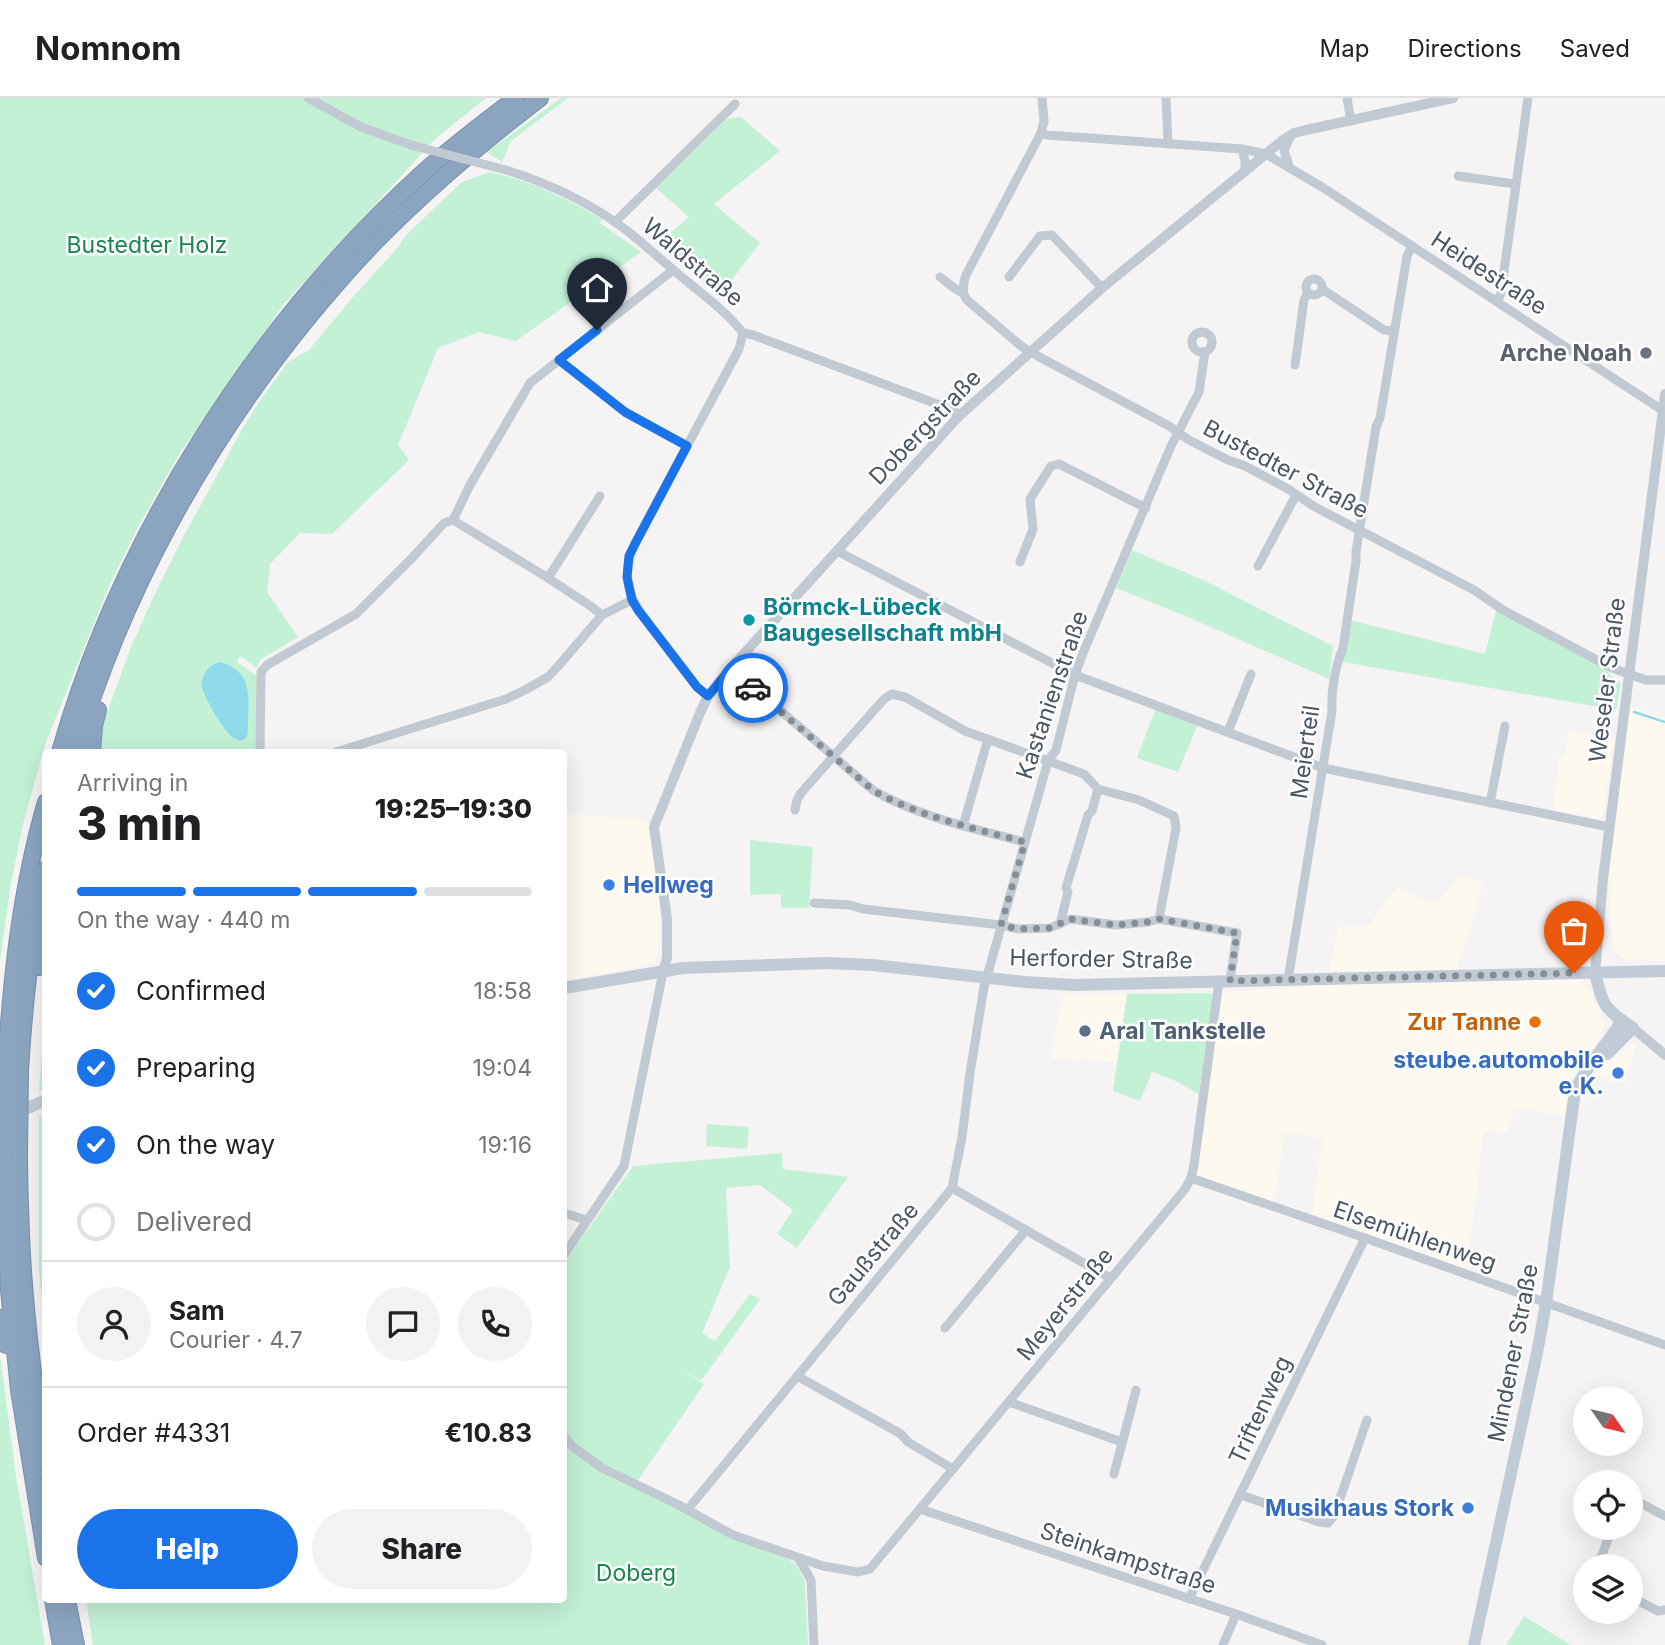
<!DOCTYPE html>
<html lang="en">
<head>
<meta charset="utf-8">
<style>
	body { margin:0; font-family:Inter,sans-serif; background:#f2f2f2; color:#202124; height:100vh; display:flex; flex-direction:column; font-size:26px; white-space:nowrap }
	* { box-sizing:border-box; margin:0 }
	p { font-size:23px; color:#757577 }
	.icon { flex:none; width:38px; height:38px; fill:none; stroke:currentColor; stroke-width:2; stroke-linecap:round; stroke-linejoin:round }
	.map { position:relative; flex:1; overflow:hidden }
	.panel { position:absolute; left:42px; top:651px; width:525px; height:854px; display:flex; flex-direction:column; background:#fff; border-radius:7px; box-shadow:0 7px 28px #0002 }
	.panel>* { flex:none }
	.needle { width:46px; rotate:124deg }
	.fabs { position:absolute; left:1573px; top:1288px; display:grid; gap:14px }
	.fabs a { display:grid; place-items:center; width:70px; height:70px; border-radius:50%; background:#fff; box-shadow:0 7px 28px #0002; font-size:35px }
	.pin { position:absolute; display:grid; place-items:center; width:60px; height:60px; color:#fff; margin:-72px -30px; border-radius:50% 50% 50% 0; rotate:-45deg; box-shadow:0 0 7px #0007 }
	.pin .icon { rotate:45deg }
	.courier { position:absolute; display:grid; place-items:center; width:70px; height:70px; margin:-35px; border:5px solid #1a73e8; border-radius:50%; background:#fff; color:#222; box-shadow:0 2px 9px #0007 }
	.overview em { font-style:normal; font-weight:800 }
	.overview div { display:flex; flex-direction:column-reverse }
	.overview { display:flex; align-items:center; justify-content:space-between; height:119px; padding:0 35px }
	h1 { font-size:46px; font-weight:800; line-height:52px }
	.bar { display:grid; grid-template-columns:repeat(4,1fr); gap:10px 7px; align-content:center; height:84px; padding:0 35px }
	.bar i { height:9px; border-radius:5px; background:#e0e0e0 }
	.bar .active { background:#1a73e8 }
	.bar p { grid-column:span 4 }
	.line { display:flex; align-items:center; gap:18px; padding:0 35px; border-top:2px solid #e0e0e0 }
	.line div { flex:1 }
	.round { display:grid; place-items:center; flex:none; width:74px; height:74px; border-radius:37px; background:#f2f2f2 }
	ol { padding:0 35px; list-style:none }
	li { display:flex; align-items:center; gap:21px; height:77px }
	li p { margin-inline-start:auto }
	li .icon { padding:7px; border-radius:50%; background:#1a73e8; color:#fff; stroke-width:4 }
	li:last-child { color:#757577 }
	li i { width:38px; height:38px; border:4px solid #e0e0e0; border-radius:50% }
	.button { display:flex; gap:14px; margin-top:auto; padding:14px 35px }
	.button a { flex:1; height:80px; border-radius:42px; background:#1a73e8; color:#fff; font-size:28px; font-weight:800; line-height:80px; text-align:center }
	.button a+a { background:#f2f2f2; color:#202124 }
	header { display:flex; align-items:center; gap:42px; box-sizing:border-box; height:98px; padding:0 35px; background:#fff; border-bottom:2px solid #e0e0e0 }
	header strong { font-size:33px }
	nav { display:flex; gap:38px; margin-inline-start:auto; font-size:24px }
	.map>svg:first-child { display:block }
</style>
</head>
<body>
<header>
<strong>Nomnom</strong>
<nav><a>Map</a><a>Directions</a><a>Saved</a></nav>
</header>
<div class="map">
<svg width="1665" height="1547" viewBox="0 0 1665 1547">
	<rect width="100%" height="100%" fill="#f5f3f3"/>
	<g fill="#fdf9ef">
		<path d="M1630,608l35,13v242l-39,-1 -12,-8 -2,-12 -4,-69z"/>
		<path d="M1569,633l45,8 -11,77 -2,2 -4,1 -44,-10 6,-53 6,2z"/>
		<path d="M564,716l76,5 11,5 9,78 -2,55 -3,5 -24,7 -67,12z"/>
		<path d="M1459,777l25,8 -25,81v7h-130l9,-44h29l30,-40 39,17z"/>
		<path d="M1582,879l23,46 -9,22 -24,31 -8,40 -50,-9 -5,26 -25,-2 -17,139 -155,-54 10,-78 -37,-5 -11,70 -81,-28 14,-78 -8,-3 14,-97 -2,-4 115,-8z"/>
		<path d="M1127,896l-9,68 -68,-3 13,-64z"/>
		<path d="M1637,944l-13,42 -32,-8 24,-19 16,-14z"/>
	</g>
	<g fill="#c3f1d5">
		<path d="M0,0h486l-51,41 -151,165 -104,149 -44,78 -26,53 -64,158 -23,82 -13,65 -10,72z"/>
		<path d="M561,0h7l-57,43 -9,21 -15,-10z"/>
		<path d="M741,19l39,34 -66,53 46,39 -40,52 -61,-52 30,-26 -33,-29 71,-69z"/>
		<path d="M489,74c45,10 74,25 113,47l-2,4 41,29 -125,89 -37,-9 -41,16 -40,97 11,15 -77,74 -32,-1 -30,31 -3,28 31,45 -38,23 -3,8 -17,-12 -3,6 20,14 -1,76h-155l1,-23 6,-19 23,-63 22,-49 28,-57 63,-115 19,-30 25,-34 21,-12 44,-53 46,-51 6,-10 57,-54z"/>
		<path d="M1132,452l71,30 130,66 -4,33 -141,-62 -72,-29z"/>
		<path d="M1496,512l106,57 19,17 -5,26 -273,-48 7,-42 135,34z"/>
		<path d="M1156,610l42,16 -20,48 -41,-14z"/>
		<path d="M750,742l63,7 -4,61h-28v-14l-31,1z"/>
		<path d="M1211,895l2,3 -14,98 -23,-13 -24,-9 -12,29 -27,-10 14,-97z"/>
		<path d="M45,914v76l-6,3 6,-77z"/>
		<path d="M45,1015v221l-6,-64v-154z"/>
		<path d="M707,1026l42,3 -2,22 -41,-3z"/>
		<path d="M782,1055l1,16 65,8 -51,71 -20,-14 16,-24 -33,-25 -34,3 4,79 -28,66 13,8 35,-47 10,5 -59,82 -22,-12 25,15 -70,102 118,59 36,14 8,5 9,18 3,63h-715l-7,-45h478v-337l69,-97z"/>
		<path d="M0,1257l16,121 29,169h-45z"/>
		<path d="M1524,1518l47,29h-65z"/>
	</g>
	<path fill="#90daee" d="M219,564c37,9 29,39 29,70l-2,6c-5,3 -5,4 -10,1 -12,-5 -31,-41 -35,-54 3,-12 5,-18 18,-23z"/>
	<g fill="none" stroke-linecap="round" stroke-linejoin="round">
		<path stroke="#90daee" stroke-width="2.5" d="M1634,614l31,10"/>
		<defs>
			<g id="motorway">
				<path d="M60,654c62,-217 197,-429 365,-581 29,-26 60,-49 91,-73"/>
				<path d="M75,654c46,-157 128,-305 231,-432 24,-29 48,-57 74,-83 50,-51 104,-96 160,-139"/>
				<path d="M92,654l2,-26 4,-16"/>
				<path d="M39,869l7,-28"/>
				<path d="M6,971c5,-90 15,-181 40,-267"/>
				<path d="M20,973c4,-68 11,-136 26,-202"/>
				<path d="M19,1055c0,27 1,54 2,81 3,77 13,154 25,231"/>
				<path d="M3,1060l6,132 10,100 27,168"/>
				<path d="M0,1220l6,27"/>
				<path d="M53,1502l8,45"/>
				<path d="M67,1502l9,45"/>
			</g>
		</defs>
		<use href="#motorway" stroke="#7690ad" stroke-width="18"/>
		<g stroke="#c1cad2" stroke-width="9">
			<path d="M308,0l53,29 50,18"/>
			<path d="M1166,0l2,46"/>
			<path d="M1347,0l4,23"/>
			<path d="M1041,35l6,2 195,14 24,5 56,33 343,225"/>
			<path d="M1242,51l3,12v11"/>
			<path d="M1290,70l-6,-17 6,-14"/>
			<path d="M506,72c45,14 87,34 124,63 18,15 35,30 53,45 20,17 44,34 60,55l-4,16 -104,194c-19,42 0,63 25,95 12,16 25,33 37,49l11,9"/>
			<path d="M1458,78l57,8"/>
			<path d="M615,124l120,-118"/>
			<path d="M940,179l14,11 9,5 4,7 53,45 10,7 139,74 20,14 39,20 17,6 43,23 27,18 159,83 29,20 109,58 34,12h19"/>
			<path d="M1009,179l31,-41 12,-1 50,53"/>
			<circle cx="1314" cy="189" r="8"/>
			<path d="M1322,191l62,41 10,1"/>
			<path d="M963,195l1,-11 2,-7 75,-142 3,-12 -2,-23"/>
			<path d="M1497,204l4,-9 27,-195"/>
			<circle cx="1202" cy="244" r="10"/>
			<path d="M743,235l10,2 200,75 6,6"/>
			<path d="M559,262l66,52 62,34"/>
			<path d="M1295,267l9,-65 4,-7"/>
			<path d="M453,422l17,-35 60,-102 143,-113"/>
			<path d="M837,453l238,124 248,93 286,59"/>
			<path d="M1020,464l13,-33 -3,-30 21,-33 8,-2 87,44"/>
			<path d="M1258,468l38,-71"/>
			<path d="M548,480l52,-82"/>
			<path d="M731,570l143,123c47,26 99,38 151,51"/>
			<path d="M1228,634l23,-58"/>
			<path d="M260,654l1,-80 6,-7 89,-51 57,-57 31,-34 9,-3 95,58 44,29 10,8"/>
			<path d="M336,654l170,-53 19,-9 23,-13 12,-13 42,-49 30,-15"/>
			<path d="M1490,705l15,-77"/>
			<path d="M795,712l2,-10 4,-7 83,-94 8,-5 13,3 60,34 119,43 14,15 41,11 35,16 2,12 -17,91 -11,3 -32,3 -46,-6 -20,9 -32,1 -17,-4 -138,-16 -13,-4 -36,-2"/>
			<path d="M963,728l25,-87"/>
			<path d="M1159,821l78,14 -7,48"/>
			<path d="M1060,826l8,-32 -2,-4 22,-73 4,-4 6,-22"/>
			<path d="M1288,882l44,-269c-1,-20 3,-44 11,-63l13,-87v-9l20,-125 4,-9 27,-162 5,-10"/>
			<path d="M1191,1080l174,60 300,107"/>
			<path d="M952,1090l158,90"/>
			<path d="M564,1115l22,7"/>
			<path d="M564,1157l60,-89 39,-194"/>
			<path d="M945,1230l81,-98"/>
			<path d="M797,1278l104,58 7,8 45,27"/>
			<path d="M1009,1304l113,40"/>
			<path d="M564,1338l8,10 30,22 73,35 58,32 90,31 35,6 12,-3 315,-380 6,-11 3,-13 25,-184"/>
			<path d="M1114,1376l22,-84"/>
			<path d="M1241,1397l78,27 9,1 6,-7 33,-96"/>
			<path d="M1631,1400l34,18"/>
			<path d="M688,1411l264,-321 10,-51 8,-64 14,-86 64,-226 8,-11 19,-75 8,-22 88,-207 28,-54 6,-40"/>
			<path d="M920,1411l316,105 86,31"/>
			<path d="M799,1461l12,21 3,65"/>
			<path d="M1598,1468l14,-38"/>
			<path d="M1631,1499l27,14 7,-1"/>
			<path d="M1189,1501l176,-361"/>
			<path d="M1223,1547l13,-31"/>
		</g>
		<g stroke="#c1cad2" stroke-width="10">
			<path d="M663,874l4,-14v-39l-13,-92 46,-114 8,-17 23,-28 228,-252 143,-128 181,-148 11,-7 12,-3 147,-32"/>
			<path d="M1595,875l8,-94 62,-485"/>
			<path d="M1633,930l32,27"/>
		</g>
		<g stroke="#c1cbd6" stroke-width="12">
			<path d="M1595,875c8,34 9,35 38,55l-26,26"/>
			<path d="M564,890l119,-20 144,-5 46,2 152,17 48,3 592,-14"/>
			<path d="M14,1016l32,-14"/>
			<path d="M1474,1547l64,-297 8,-45 29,-212c11,-25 32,-46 47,-71"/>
		</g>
		<use href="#motorway" stroke="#8ba5c1" stroke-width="16"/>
		<defs>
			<g id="motorway-bridge">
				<path d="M19,1055l1,-82"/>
				<path d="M3,1060l3,-89"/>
			</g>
		</defs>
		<use href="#motorway-bridge" stroke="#7690ad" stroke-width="18" stroke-linecap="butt"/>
		<path stroke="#c1cad2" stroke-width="9" d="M411,47l95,25"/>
		<use href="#motorway-bridge" stroke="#8ba5c1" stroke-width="16"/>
	</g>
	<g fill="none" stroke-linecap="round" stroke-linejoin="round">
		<path stroke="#868d94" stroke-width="7" stroke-dasharray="0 12.6" d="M753,590l121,103c47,26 99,37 151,51l-24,83 17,4 32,-1 20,-9 46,6 32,-3 11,-3 78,14 -7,48 344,-8"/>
		<path stroke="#1a73e8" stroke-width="9" d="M597,232l-38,30 66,52 62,34 -52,98 -6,12 -2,21 5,23 6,10 59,77 11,9 23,-28 22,20"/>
	</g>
	<circle fill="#6b7280" stroke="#fff" stroke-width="2.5" cx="1646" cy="255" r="7"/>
	<circle fill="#0f9aa8" stroke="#fff" stroke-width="2.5" cx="749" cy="522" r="7"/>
	<g fill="#3f7fe0" stroke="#fff" stroke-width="2.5">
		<circle cx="609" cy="787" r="7"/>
		<circle cx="1618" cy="975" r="7"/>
		<circle cx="1468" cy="1410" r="7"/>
	</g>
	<circle fill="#e8710a" stroke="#fff" stroke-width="2.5" cx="1535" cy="924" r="7"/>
	<circle fill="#5c6f8a" stroke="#fff" stroke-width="2.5" cx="1085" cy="933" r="7"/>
	<g text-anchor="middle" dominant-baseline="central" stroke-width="5" stroke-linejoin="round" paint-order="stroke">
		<g font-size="23" fill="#17864f" stroke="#fff">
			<text x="147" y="147">Bustedter Holz</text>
			<text x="636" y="1475">Doberg</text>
		</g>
		<g font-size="23" fill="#4a5661" stroke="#fff">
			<text transform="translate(693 164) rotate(40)">Waldstraße</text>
			<text transform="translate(1489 175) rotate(33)">Heidestraße</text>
			<text transform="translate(925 329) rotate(-46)">Dobergstraße</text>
			<text transform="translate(1286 371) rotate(28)">Bustedter Straße</text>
			<text transform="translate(1607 582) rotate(-83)">Weseler Straße</text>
			<text transform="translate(1052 597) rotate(-71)">Kastanienstraße</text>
			<text transform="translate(1305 654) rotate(-82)">Meierteil</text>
			<text transform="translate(1101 861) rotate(1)">Herforder Straße</text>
			<text transform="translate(1415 1138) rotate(19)">Elsemühlenweg</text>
			<text transform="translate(873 1156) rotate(-50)">Gaußstraße</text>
			<text transform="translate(1065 1206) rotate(-51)">Meyerstraße</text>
			<text transform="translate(1513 1255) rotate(-79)">Mindener Straße</text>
			<text transform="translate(1260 1312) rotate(-65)">Triftenweg</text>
			<text transform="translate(1128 1460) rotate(18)">Steinkampstraße</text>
		</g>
		<g font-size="23" font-weight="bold" fill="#5b616d" stroke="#fff" text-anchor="end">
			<text x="1632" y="255">Arche Noah</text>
		</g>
		<g font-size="23" font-weight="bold" fill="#0d838f" stroke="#fff" text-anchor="start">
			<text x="763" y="509">Börmck-Lübeck<tspan x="763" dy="26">Baugesellschaft mbH</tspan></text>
		</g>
		<g font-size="23" font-weight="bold" fill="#366cbe" stroke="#fff" text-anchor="end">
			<text x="623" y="787" text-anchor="start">Hellweg</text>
			<text x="1604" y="962">steube.automobile<tspan x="1604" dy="26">e.K.</tspan></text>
			<text x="1454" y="1410">Musikhaus Stork</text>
		</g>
		<g font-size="23" font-weight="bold" fill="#c56008" stroke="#fff" text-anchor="end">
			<text x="1521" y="924">Zur Tanne</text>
		</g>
		<g font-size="23" font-weight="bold" fill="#4e5e75" stroke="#fff" text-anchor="start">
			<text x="1099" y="933">Aral Tankstelle</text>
		</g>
	</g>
</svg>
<div class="fabs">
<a><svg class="needle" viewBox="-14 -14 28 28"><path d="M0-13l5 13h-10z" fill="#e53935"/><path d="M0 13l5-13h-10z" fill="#757577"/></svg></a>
<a><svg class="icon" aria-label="locate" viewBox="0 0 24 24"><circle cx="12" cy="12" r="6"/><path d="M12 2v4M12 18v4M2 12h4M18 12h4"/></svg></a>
<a><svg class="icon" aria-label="layers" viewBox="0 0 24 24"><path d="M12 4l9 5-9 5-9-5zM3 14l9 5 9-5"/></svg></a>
</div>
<div class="pin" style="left:1574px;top:875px;background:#ea580c"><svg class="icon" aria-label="bag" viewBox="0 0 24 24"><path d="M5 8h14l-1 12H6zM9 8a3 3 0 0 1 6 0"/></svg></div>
<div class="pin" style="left:597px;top:232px;background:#1f2937"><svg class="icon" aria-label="home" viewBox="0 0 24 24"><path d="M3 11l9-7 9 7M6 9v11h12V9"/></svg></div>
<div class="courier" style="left:753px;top:590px"><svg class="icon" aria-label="car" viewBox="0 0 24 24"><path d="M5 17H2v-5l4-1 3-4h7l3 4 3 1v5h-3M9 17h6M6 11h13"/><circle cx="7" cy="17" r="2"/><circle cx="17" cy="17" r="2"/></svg></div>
<section class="panel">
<div class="overview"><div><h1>3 min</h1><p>Arriving in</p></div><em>19:25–19:30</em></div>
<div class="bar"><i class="active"></i><i class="active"></i><i class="active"></i><i></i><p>On the way · 440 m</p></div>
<ol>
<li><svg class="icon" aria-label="check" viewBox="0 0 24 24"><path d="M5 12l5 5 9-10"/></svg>Confirmed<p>18:58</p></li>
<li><svg class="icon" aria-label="check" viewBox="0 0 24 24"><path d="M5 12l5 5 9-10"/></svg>Preparing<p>19:04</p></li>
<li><svg class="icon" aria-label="check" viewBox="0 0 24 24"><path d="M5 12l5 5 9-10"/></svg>On the way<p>19:16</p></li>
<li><i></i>Delivered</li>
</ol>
<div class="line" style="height:126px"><a class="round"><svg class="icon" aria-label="person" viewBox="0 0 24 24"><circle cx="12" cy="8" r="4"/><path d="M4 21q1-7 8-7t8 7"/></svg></a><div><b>Sam</b><p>Courier · 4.7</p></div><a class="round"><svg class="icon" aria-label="chat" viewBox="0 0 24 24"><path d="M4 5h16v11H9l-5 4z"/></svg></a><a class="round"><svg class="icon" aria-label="phone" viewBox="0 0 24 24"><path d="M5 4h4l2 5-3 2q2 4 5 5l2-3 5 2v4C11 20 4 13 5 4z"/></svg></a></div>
<div class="line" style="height:91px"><div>Order #4331</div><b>€10.83</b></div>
<div class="button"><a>Help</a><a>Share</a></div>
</section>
</div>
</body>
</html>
